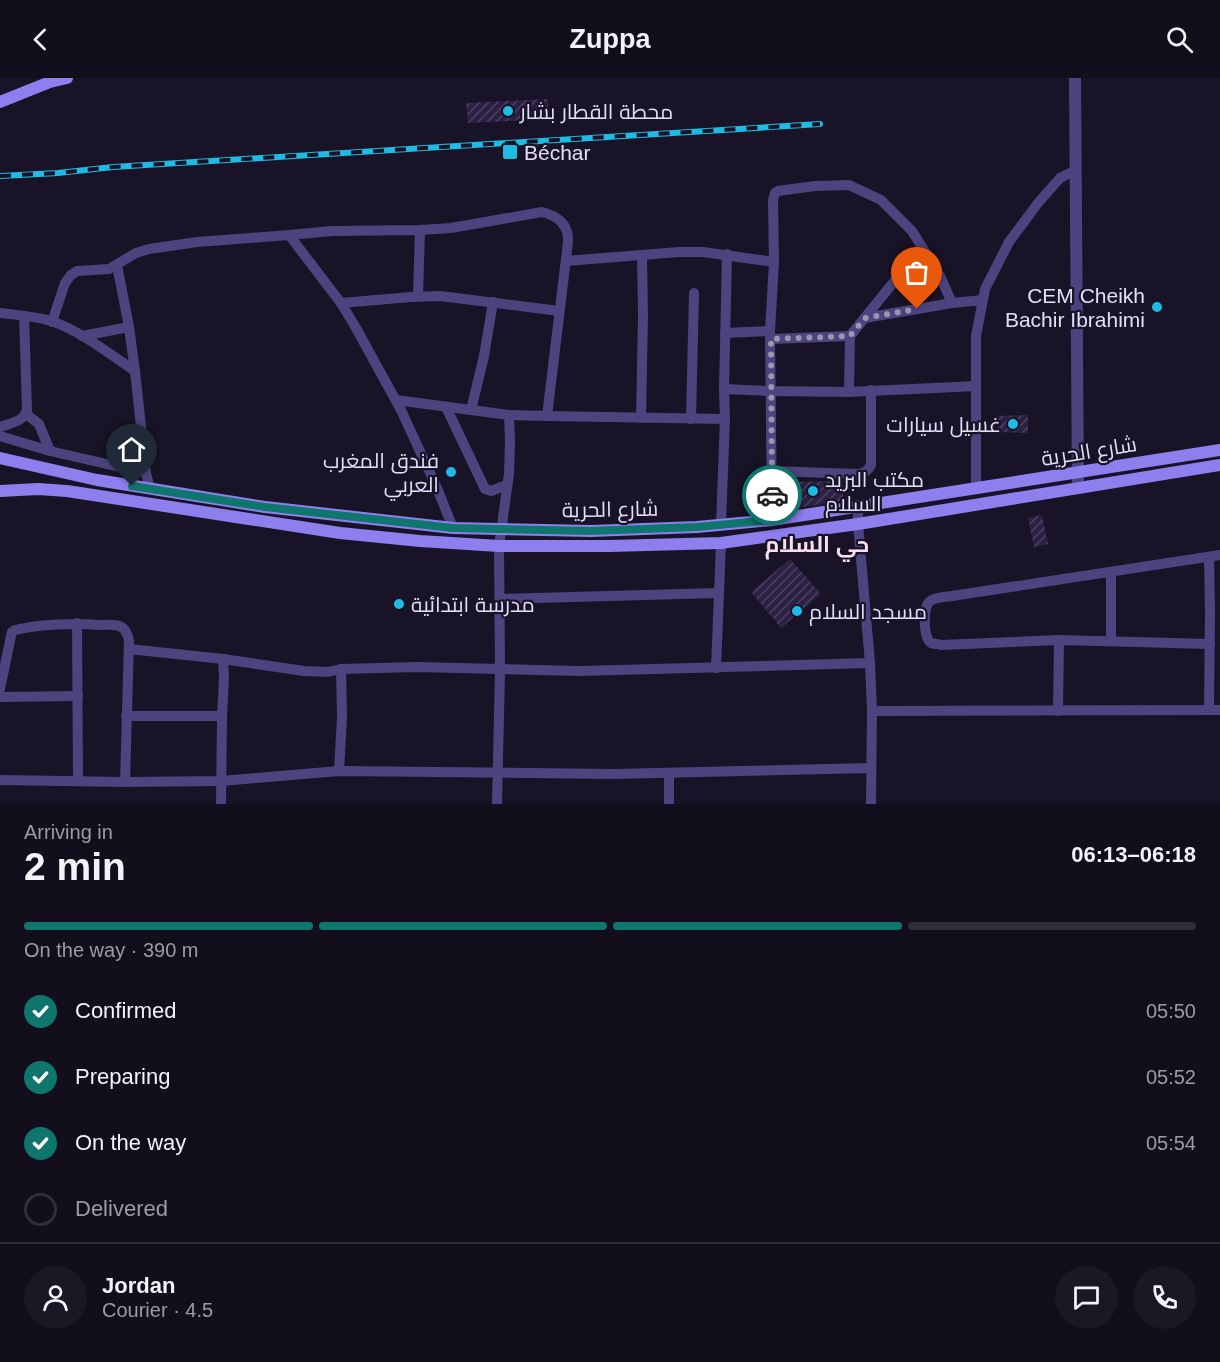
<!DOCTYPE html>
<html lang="en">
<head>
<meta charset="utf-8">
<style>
	body { margin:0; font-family:Helvetica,Cairo,sans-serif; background:#1b1725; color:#f1f3f6; height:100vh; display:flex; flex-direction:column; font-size:22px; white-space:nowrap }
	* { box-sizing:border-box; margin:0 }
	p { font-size:20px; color:#9c9ca3 }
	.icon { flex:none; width:33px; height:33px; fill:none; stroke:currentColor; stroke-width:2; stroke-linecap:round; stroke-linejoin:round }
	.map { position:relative; height:726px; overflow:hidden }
	.side { display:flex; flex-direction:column; background:#120e1c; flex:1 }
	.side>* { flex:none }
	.pin { position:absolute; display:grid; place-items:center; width:51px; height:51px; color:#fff; margin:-62px -26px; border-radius:50% 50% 50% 0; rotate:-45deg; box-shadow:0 0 6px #0007 }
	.pin .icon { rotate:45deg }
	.courier { position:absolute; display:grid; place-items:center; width:60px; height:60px; margin:-30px; border:4px solid #0f766e; border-radius:50%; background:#fff; color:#222; box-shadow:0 2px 8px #0007 }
	.overview em { font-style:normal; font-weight:600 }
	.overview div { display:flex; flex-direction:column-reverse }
	.overview { display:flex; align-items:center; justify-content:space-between; height:102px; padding:0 24px }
	h1 { font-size:39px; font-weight:600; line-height:45px }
	.bar { display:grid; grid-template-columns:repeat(4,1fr); gap:9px 6px; align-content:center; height:72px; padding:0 24px }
	.bar i { height:8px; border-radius:4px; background:#312e3b }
	.bar .on { background:#0f766e }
	.bar p { grid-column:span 4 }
	.line { display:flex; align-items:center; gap:15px; padding:0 24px; border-top:2px solid #312e3b }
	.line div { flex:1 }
	.round { display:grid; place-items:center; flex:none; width:63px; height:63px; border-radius:32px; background:#1b1725 }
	ol { padding:0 24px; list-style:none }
	li { display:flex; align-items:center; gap:18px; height:66px }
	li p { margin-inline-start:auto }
	li .icon { padding:6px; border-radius:50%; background:#0f766e; color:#fff; stroke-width:4 }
	li:last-child { color:#9c9ca3 }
	li i { width:33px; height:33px; border:3px solid #312e3b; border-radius:50% }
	header { display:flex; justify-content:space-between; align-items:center; height:78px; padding:0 24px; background:#120e1c; font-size:27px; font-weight:600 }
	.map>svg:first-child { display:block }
</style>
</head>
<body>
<header><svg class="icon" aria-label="back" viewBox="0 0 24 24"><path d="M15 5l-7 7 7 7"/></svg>Zuppa<svg class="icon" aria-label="search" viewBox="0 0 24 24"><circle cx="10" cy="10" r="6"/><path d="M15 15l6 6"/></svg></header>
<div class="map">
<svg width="1220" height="726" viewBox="0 0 1220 726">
	<defs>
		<pattern id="building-hatch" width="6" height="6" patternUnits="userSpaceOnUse" patternTransform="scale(1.5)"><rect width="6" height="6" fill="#2c2145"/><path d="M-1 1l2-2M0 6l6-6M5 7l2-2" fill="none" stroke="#4a4161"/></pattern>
	</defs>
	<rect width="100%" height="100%" fill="#181326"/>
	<g fill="url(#building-hatch)">
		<path d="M548,21l1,20 -81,4 -2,-20z"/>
		<path d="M1028,337v18l-30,-1v-16z"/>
		<path d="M843,403v20l-53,8 -1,-1h-6v-26z"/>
		<path d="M1042,437l6,29 -14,3 -6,-29z"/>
		<path d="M790,481l31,35 -40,34 -30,-36z"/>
	</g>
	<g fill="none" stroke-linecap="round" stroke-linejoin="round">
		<g stroke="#4c447f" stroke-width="10">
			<path d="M289,157l43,-4 88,-1 31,-2 91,-16c16,4 27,13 26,30l-21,174 -38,-1"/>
			<path d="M566,183l113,-9h24l71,10 -4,69 2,189"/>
			<path d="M774,184l-1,-62 2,-7 3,-2 37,-5 34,-1 32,15 31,31 28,45 12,27 -87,15"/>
			<path d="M117,187l12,62 6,44"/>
			<path d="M418,218l2,-66"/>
			<path d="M341,225l70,-6 29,-1 119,15"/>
			<path d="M952,225l31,-3"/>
			<path d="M0,235c17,2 34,3 51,8 28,9 59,33 84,50l11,102 4,16"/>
			<path d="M52,244l13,-39 6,-8 6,-4 32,-2 27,-16 13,-4 48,-7 92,-7 52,68 15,25 45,82 36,78 16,40"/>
			<path d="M725,255l45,-2"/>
			<path d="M82,258l47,-9"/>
			<path d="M850,258l72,-89"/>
			<path d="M771,261l79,-3 -1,56"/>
			<path d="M976,308v-50l9,-47 24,-47 29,-39 22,-25 16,-8"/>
			<path d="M724,311l3,-135"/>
			<path d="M396,322l113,15 1,27 -1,32 -10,72 1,124 -3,134"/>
			<path d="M446,329l39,82 6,2 16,-6"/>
			<path d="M471,332l13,-54 9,-54"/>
			<path d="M26,336l13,10 11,27"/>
			<path d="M547,338l178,3 -4,105"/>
			<path d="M641,340l2,-102 -1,-61"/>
			<path d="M691,341l3,-126"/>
			<path d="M725,341l-1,-30 46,2 79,1 127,-6v101"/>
			<path d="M0,349c11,-4 23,-5 27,-17l-3,-94"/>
			<path d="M0,358l50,15 96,22"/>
			<path d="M772,393l85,3c7,0 11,-3 14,-9v-75"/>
			<path d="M858,429v17l12,139 2,48 -1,93"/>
			<path d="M1209,479l1,54 -1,99"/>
			<path d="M1111,494v69"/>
			<path d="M500,521l219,-6"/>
			<path d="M77,545l1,158"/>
			<path d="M1059,562l-118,5c-2,-1 -8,-1 -10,-2 -8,-6 -8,-35 -2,-41 5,-5 17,-5 23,-6l268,-41"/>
			<path d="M129,571l94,10 81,12 24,1 13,-3 76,-2 163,4 290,-8"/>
			<path d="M716,590l5,-125"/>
			<path d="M0,611l11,-53 1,-4 3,-2c24,-6 61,-7 85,-5 6,0 13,-1 19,1 6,2 9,9 10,15l-4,141"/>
			<path d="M0,619l78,-1"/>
			<path d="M872,633l348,-1"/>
			<path d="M1058,633l1,-71 151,4"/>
			<path d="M126,638h96"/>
			<path d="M339,693l3,-54 -1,-48"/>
			<path d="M0,702l125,2 96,-1 118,-10 274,3 258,-6"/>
			<path d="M221,726l1,-88 2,-38 -1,-19"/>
			<path d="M669,726v-31"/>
		</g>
		<path stroke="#4c447f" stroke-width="12" d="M1075,0l3,410"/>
		<g stroke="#8e7fef" stroke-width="12">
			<path d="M0,24l50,-20 17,-4"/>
			<path d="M0,380l97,22 168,27 188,21 138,3 106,-4 75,-7 448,-70"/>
			<path d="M0,413l38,-2 29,2 273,42 80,8 79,5h111l111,-3 137,-19 362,-59"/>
		</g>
		<defs>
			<path id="rail" d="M0,98l58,-3 55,-6 707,-43"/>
		</defs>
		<use href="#rail" stroke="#1fbbe4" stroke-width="6"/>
		<use href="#rail" stroke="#181326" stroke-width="4" stroke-dasharray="11" stroke-linecap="butt"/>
	</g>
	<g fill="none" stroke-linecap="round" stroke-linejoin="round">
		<path stroke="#9c96b0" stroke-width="6" stroke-dasharray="0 10.8" d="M772,417l-1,-156 79,-3 15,-18 52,-9"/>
		<path stroke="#0f766e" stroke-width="8" d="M132,408l133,21 188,21 138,3 106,-4 75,-7v-25"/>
	</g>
	<g fill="#1fbbe4" stroke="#181326" stroke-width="2">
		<circle cx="508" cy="33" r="6"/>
		<rect x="502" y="66" width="16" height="16" rx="3"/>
		<circle cx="1157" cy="229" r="6"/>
		<circle cx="1013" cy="346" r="6"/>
		<circle cx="451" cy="394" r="6"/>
		<circle cx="813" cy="413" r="6"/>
		<circle cx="399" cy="526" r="6"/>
		<circle cx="797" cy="533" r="6"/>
	</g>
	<g text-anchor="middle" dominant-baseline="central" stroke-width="4.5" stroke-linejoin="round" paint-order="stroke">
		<g font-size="21" fill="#e3dcfb" stroke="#181326" text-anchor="start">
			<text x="520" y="33">محطة القطار بشار</text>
			<text x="524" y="74">Béchar</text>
			<text x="1145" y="217" text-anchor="end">CEM Cheikh<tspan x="1145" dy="24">Bachir Ibrahimi</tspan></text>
			<text x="1001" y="346" text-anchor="end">غسيل سيارات</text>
			<text x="439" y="382" text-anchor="end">فندق المغرب<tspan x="439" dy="24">العربي</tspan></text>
			<text x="825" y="401">مكتب البريد<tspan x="825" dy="24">السلام</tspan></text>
			<text x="411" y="526">مدرسة ابتدائية</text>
			<text x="809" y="533">مسجد السلام</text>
		</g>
		<g font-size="21" fill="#e3dcfb" stroke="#181326">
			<text transform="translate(1089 373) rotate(-9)">شارع الحرية</text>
			<text transform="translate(610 431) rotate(-1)">شارع الحرية</text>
		</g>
		<g font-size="22" font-weight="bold" fill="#fbdeed" stroke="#181326">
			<text x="817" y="466">حي السلام</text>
		</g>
	</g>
</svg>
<div class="pin" style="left:917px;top:231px;background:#ea580c"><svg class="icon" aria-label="bag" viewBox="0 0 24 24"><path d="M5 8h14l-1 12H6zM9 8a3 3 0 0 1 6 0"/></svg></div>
<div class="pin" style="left:132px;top:408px;background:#1f2937"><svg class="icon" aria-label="home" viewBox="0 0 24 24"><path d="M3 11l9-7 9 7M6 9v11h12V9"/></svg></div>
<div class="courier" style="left:772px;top:417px"><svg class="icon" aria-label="car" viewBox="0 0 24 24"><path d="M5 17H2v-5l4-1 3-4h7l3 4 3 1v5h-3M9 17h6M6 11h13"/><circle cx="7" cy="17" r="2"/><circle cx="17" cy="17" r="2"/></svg></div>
</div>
<section class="side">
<div class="overview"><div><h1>2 min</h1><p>Arriving in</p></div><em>06:13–06:18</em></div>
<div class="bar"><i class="on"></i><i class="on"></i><i class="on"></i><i></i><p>On the way · 390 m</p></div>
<ol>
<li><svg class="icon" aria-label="check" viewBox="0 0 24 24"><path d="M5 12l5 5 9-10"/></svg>Confirmed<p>05:50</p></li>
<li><svg class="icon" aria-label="check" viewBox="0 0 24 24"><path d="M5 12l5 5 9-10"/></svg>Preparing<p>05:52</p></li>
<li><svg class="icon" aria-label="check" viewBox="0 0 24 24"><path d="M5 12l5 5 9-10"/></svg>On the way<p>05:54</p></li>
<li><i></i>Delivered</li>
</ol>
<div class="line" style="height:108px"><a class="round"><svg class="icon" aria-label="person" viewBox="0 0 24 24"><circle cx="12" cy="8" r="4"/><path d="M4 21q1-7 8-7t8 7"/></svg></a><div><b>Jordan</b><p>Courier · 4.5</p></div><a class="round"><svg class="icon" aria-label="chat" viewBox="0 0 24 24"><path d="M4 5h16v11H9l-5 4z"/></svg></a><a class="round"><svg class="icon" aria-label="phone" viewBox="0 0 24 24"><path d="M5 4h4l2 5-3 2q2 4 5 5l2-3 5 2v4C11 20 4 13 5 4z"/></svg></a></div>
</section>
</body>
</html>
